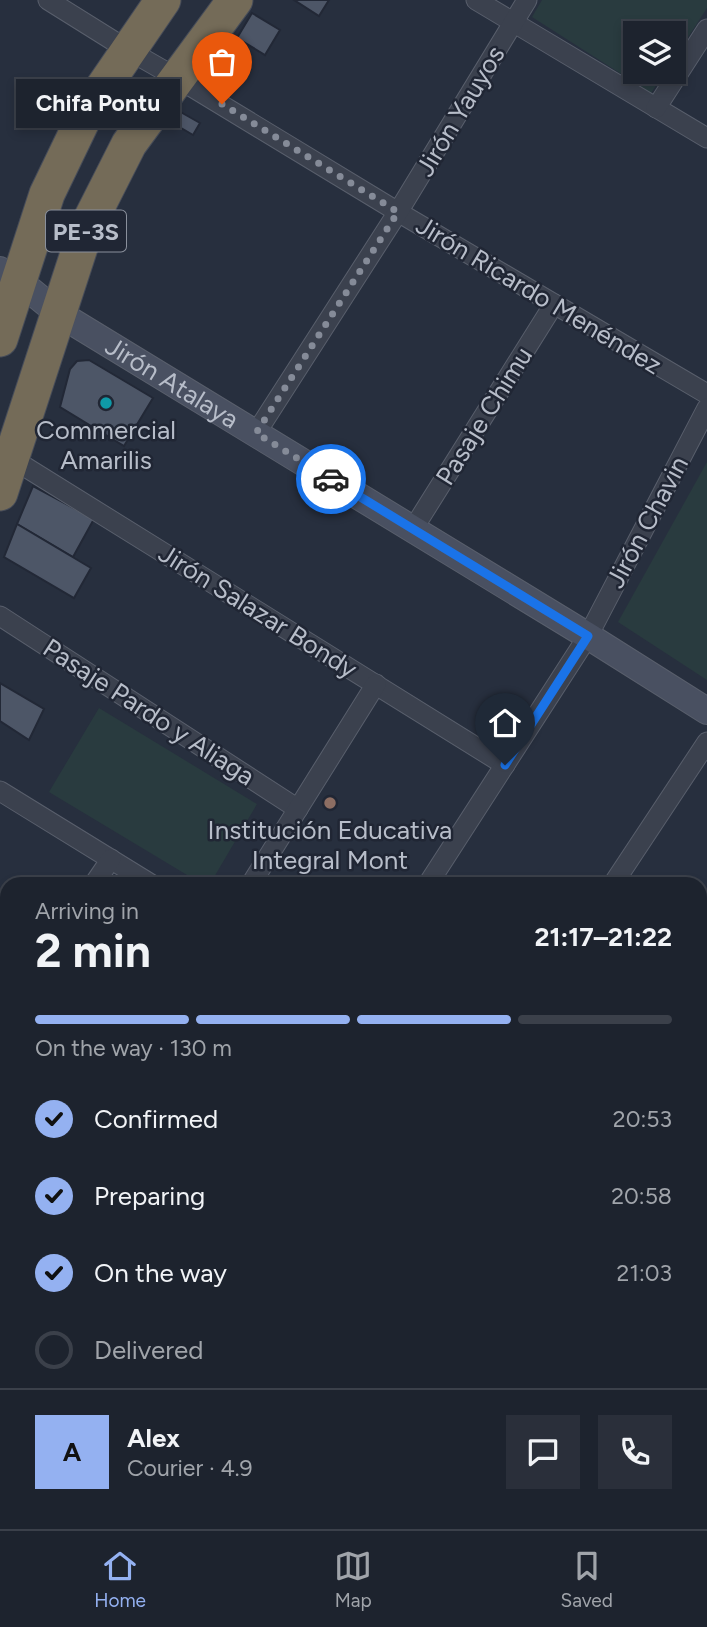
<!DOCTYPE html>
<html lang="en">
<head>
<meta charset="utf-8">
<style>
	body { margin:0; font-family:Figtree,sans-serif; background:#2a2f3a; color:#f1f3f6; height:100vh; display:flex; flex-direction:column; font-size:26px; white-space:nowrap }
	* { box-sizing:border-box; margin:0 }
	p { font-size:23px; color:#a0a4aa }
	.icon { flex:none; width:38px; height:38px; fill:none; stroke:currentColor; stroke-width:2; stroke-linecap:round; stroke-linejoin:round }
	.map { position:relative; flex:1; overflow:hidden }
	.details { position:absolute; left:0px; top:877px; width:707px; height:653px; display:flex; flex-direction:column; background:#1d232e; border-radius:21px 21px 0 0; box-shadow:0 4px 10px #0003,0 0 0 2px #3b404a }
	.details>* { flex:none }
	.tools { position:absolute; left:623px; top:21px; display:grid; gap:14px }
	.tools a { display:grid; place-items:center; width:63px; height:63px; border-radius:0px; background:#1d232e; box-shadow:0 4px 10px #0003,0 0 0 2px #3b404a; font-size:35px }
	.pin { position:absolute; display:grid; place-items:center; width:60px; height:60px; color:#fff; margin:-72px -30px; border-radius:50% 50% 50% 0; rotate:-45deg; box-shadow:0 0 7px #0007 }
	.pin .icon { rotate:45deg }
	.courier { position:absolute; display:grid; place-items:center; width:70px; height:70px; margin:-35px; border:5px solid #1a73e8; border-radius:50%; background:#fff; color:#222; box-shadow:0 2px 9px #0007 }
	.bubble { position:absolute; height:49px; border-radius:0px; background:#1d232e; box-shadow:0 4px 10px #0003,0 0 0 2px #3b404a; font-size:23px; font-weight:700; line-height:49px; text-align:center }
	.headline em { font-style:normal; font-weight:700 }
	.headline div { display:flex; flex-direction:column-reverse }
	.headline { display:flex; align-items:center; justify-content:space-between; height:119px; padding:0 35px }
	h1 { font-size:46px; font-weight:700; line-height:52px }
	.bar { display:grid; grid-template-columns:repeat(4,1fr); gap:10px 7px; align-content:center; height:84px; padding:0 35px }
	.bar i { height:9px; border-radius:5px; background:#3b404a }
	.bar .on { background:#94b1f1 }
	.bar p { grid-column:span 4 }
	.line { display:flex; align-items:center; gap:18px; padding:0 35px; border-top:2px solid #3b404a }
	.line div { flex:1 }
	.round { display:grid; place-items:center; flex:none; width:74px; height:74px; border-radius:0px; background:#2a2f3a }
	ol { padding:0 35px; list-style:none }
	li { display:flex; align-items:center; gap:21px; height:77px }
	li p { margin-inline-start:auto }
	li .icon { padding:7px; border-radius:50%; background:#94b1f1; color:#111; stroke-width:4 }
	li:last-child { color:#a0a4aa }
	li i { width:38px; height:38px; border:4px solid #3b404a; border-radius:50% }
	.menu { display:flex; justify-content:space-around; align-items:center; height:98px; border-top:2px solid #3b404a; background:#1d232e; font-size:19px; color:#a0a4aa }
	.menu a { display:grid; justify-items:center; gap:4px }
	.menu .on { color:#94b1f1 }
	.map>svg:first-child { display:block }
</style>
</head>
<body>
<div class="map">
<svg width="707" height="1529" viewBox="0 0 707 1529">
	<rect width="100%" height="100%" fill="#272f3e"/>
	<g fill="#293b3f">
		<path d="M542,0h165v8l-33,51v-26h-39v39h30l-14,21 -119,-76z"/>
		<path d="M707,462v218l-89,-58z"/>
		<path d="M99,708l158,96 -47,80h-8l-153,-92z"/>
		<path d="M700,1008l7,5v271l-7,10z"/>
	</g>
	<g fill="#4d5667" stroke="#222836" stroke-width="2">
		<path d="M294,0h35l-10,16z"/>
		<path d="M252,13l28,17 -15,25 -28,-17z"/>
		<path d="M177,110l23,13 -7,12 -22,-13z"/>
		<path d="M89,360l64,38 -29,48 -64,-39 10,-38 7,-8z"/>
		<path d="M33,486l61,33 -21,38 -56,-33z"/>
		<path d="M17,524l74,44 -17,30 -70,-41z"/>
		<path d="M0,683l44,26 -15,31 -29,-19z"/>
		<path d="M385,1522h143l10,7h-157z"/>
	</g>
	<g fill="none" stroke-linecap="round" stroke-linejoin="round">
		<defs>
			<g id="street">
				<path d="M48,0l80,50 49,28 221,134 309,182"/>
				<path d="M476,0l231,138"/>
				<path d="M656,108l51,-79"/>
				<path d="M256,433l142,-221 129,-212"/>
				<path d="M11,458l494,307"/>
				<path d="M413,529l141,-225"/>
				<path d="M0,616l298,193"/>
				<path d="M0,791l151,93"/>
				<path d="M94,884l17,-25"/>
				<path d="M251,884l125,-200"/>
				<path d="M428,884l160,-248 119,-228"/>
				<path d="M613,884l94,-142"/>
				<path d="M700,983l7,4"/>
				<path d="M0,1023l7,-11"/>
				<path d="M0,1148l7,4"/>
				<path d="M700,1347l7,-11"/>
				<path d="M582,1522l10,7"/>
			</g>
			<g id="secondary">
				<path id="s1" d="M0,270l19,11 39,32 530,323 119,75"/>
			</g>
			<g id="highway">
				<path d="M0,339l47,-145 40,-83 76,-111"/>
				<path d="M0,493l86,-264 43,-85 106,-144"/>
			</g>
		</defs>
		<use href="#street" stroke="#595f6c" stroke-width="21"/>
		<use href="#secondary" stroke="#595f6c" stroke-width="28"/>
		<use href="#highway" stroke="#464c59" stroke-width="37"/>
		<use href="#street" stroke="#3b414e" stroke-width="19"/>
		<use href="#secondary" stroke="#495061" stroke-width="26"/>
		<use href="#highway" stroke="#746b58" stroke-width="35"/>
	</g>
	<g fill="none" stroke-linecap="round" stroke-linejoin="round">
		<path stroke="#858b98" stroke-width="7" stroke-dasharray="0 12.6" d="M222,104l176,108 -142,221 75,46"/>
		<path stroke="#1a73e8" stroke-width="9" d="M331,479l257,157 -83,129"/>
	</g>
	<circle fill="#0f9aa8" stroke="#202634" stroke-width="2.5" cx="106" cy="403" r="7"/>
	<circle fill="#8d6e63" stroke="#202634" stroke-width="2.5" cx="330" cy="803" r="7"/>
	<g text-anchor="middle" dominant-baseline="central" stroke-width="5" stroke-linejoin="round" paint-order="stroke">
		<rect fill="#202634" stroke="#8a909c" stroke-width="2" x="46" y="210.5" width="80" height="41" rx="5"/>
		<g font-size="24" font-weight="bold" fill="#b7bdc9">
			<text x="86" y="231">PE-3S</text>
		</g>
		<g font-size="26" fill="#b7bdc9" stroke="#202634">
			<text transform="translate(460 111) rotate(-59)">Jirón Yauyos</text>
			<text transform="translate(539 295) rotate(31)">Jirón Ricardo Menéndez</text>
			<text stroke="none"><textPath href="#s1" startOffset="206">Jirón Atalaya</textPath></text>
			<text transform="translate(484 416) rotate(-58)">Pasaje Chimu</text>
			<text transform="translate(647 522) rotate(-62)">Jirón Chavin</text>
			<text transform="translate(258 611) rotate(32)">Jirón Salazar Bondy</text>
			<text transform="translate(149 712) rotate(33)">Pasaje Pardo y Aliaga</text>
		</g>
		<g font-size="26" fill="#b7bdc9" stroke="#202634">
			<text x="106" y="430">Commercial<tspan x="106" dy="30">Amarilis</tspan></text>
			<text x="330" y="830">Institución Educativa<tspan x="330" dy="30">Integral Mont</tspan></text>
		</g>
	</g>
</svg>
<div class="tools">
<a><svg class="icon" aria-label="layers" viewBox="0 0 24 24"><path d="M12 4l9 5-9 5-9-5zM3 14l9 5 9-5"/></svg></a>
</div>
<div class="pin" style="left:222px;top:104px;background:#ea580c"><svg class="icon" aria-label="bag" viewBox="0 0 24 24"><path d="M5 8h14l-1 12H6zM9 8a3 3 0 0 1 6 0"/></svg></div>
<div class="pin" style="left:505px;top:765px;background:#1f2937"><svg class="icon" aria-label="home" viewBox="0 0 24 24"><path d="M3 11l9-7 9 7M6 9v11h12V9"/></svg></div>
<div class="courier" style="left:331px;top:479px"><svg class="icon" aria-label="car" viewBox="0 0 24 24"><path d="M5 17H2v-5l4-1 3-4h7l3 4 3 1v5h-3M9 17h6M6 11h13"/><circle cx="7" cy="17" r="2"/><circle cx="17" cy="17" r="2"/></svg></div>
<div class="bubble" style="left:16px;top:79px;width:164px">Chifa Pontu</div>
<section class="details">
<div class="headline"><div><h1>2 min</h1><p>Arriving in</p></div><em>21:17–21:22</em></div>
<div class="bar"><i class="on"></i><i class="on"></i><i class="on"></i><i></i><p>On the way · 130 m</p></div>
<ol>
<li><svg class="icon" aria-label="check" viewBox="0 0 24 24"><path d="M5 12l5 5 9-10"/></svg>Confirmed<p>20:53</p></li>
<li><svg class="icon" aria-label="check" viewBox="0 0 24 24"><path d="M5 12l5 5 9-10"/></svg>Preparing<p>20:58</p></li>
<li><svg class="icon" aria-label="check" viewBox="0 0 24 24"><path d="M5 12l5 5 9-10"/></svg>On the way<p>21:03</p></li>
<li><i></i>Delivered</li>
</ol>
<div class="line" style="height:126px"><b class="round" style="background:#94b1f1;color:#111">A</b><div><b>Alex</b><p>Courier · 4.9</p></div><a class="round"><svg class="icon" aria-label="chat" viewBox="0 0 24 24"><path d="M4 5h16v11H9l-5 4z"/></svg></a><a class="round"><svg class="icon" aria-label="phone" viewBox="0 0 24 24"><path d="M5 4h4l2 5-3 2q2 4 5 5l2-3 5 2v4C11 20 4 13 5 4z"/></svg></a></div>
</section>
</div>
<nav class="menu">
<a class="on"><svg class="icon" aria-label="home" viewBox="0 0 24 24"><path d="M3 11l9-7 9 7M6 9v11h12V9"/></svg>Home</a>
<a><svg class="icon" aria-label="map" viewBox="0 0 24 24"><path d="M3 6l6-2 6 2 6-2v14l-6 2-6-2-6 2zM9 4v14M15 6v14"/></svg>Map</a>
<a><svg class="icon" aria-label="saved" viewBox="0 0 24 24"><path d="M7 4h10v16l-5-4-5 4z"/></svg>Saved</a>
</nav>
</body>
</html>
